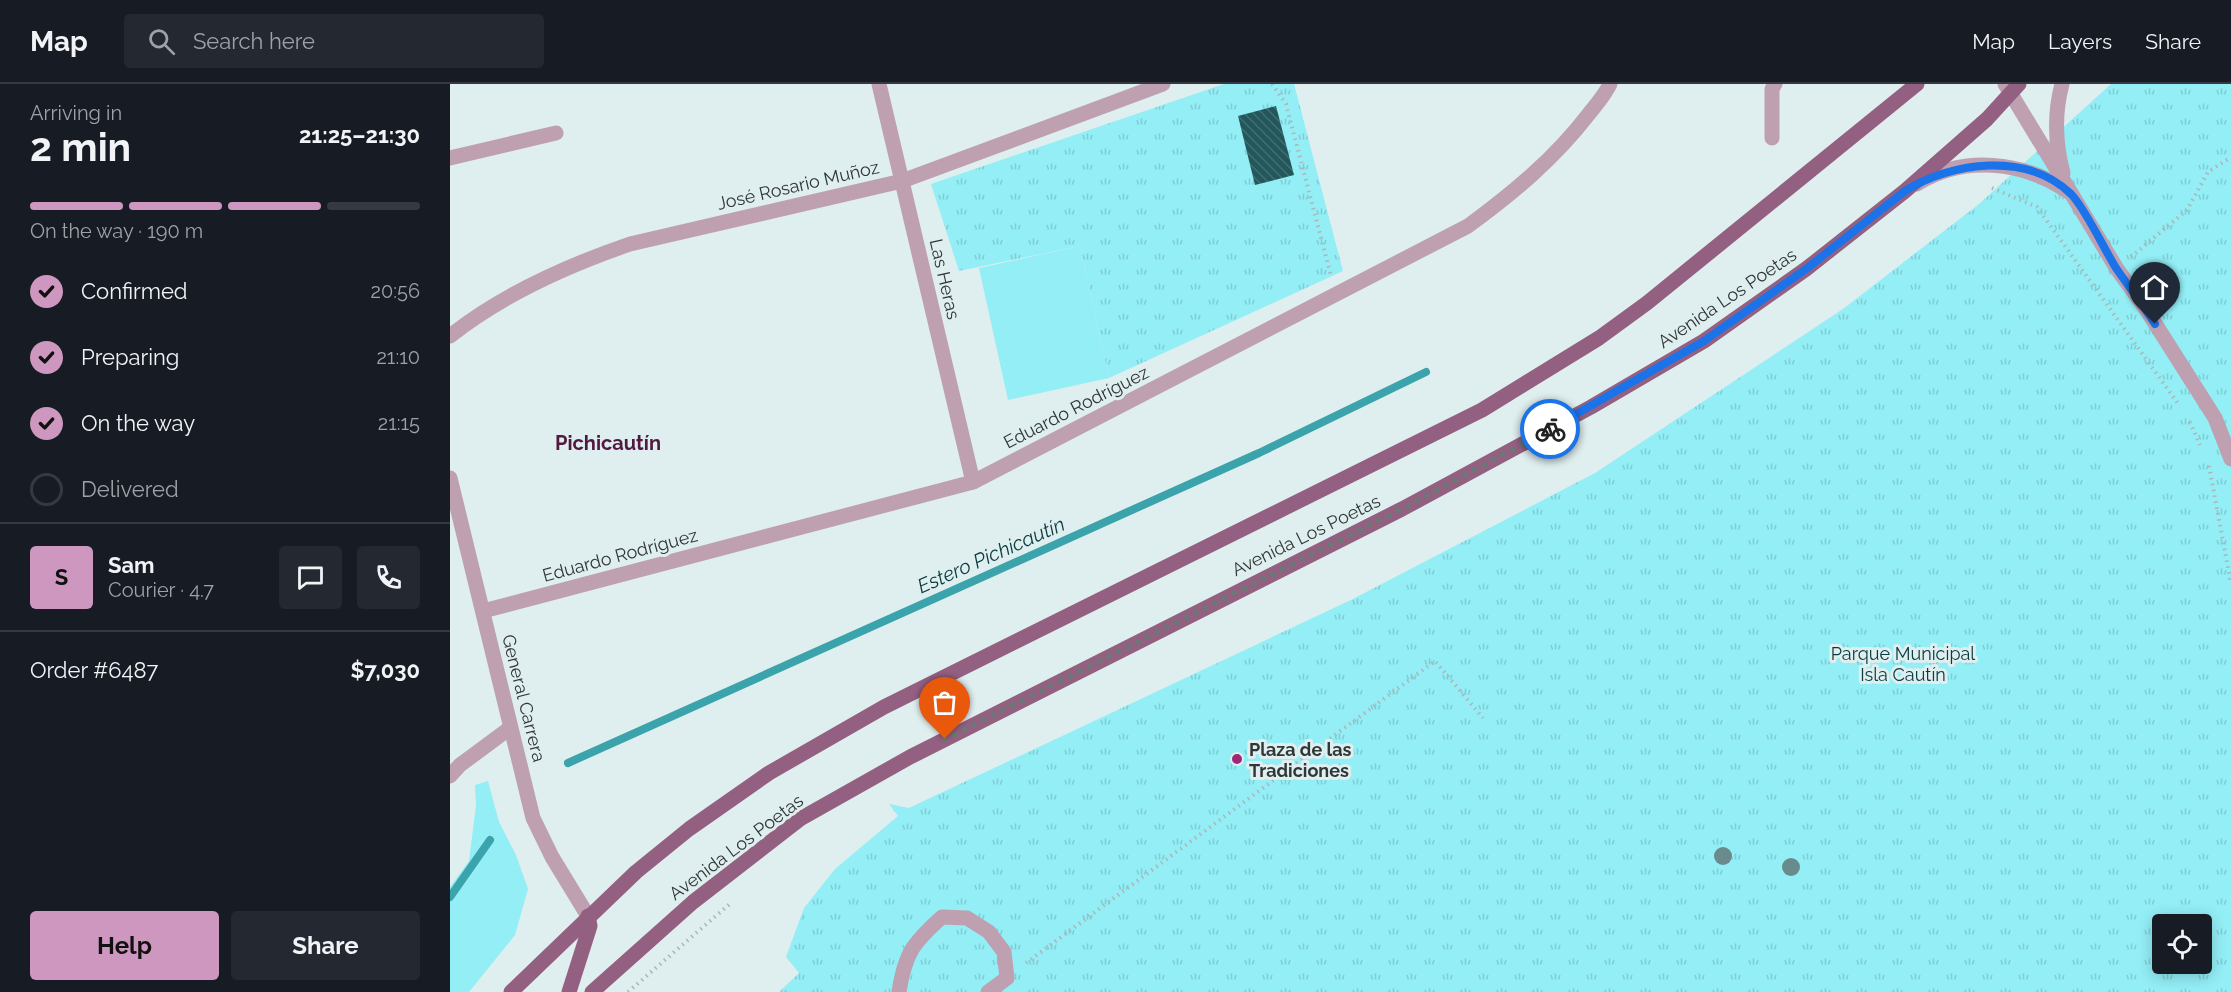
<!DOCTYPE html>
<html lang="en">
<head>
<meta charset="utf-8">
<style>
	body { margin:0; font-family:Raleway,sans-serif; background:#242831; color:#f1f3f6; height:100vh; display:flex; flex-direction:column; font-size:22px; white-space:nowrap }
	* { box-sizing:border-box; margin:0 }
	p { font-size:20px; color:#9ea1a6 }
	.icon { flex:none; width:33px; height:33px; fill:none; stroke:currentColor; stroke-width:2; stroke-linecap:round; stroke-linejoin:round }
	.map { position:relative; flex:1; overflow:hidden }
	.panel { display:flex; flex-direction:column; background:#171b24; width:450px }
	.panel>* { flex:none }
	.tools { position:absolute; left:1702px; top:830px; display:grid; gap:12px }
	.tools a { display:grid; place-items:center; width:60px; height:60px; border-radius:6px; background:#171b24; box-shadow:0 3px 15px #0003; font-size:30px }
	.pin { position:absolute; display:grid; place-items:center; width:51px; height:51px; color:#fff; margin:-62px -26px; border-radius:50% 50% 50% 0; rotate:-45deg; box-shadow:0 0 6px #0007 }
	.pin .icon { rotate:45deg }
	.courier { position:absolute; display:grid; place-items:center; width:60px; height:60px; margin:-30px; border:4px solid #1a73e8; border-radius:50%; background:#fff; color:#222; box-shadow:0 2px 8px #0007 }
	.overview em { font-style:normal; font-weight:700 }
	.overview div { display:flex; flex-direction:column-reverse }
	.overview { display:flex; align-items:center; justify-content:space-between; height:102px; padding:0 30px }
	h1 { font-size:39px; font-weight:700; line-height:45px }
	.bar { display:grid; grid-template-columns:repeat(4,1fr); gap:9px 6px; align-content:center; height:72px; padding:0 30px }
	.bar i { height:8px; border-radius:4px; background:#363941 }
	.bar .active { background:#cd97bf }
	.bar p { grid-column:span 4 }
	.line { display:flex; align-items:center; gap:15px; padding:0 30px; border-top:2px solid #363941 }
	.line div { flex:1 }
	.round { display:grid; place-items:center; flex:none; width:63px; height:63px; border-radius:6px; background:#242831 }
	ol { padding:0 30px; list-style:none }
	li { display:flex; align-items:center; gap:18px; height:66px }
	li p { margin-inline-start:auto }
	li .icon { padding:6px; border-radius:50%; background:#cd97bf; color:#111; stroke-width:4 }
	li:last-child { color:#9ea1a6 }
	li i { width:33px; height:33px; border:3px solid #363941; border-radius:50% }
	.primary-button { display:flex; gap:12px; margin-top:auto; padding:12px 30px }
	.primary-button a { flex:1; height:69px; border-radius:6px; background:#cd97bf; color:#111; font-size:24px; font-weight:700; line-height:69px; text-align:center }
	.primary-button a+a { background:#242831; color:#f1f3f6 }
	header { display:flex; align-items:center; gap:36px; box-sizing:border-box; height:84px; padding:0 30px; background:#171b24; border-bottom:2px solid #363941 }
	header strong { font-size:28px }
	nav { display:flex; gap:33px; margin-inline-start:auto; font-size:21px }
	.search { width:420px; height:54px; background:#242831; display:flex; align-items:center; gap:15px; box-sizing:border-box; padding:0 21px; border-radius:6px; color:#9ea1a6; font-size:22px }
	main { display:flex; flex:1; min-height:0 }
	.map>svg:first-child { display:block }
</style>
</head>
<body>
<header>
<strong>Map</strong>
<div class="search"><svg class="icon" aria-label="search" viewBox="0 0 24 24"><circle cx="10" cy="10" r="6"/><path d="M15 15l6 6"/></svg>Search here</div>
<nav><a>Map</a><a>Layers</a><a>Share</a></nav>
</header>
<main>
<section class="panel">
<div class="overview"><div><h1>2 min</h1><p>Arriving in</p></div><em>21:25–21:30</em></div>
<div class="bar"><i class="active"></i><i class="active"></i><i class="active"></i><i></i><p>On the way · 190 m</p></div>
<ol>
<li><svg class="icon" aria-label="check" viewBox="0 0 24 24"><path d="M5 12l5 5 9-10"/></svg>Confirmed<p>20:56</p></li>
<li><svg class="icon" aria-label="check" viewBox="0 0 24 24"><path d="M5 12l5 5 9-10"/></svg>Preparing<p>21:10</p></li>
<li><svg class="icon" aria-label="check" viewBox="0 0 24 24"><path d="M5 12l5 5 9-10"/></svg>On the way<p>21:15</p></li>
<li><i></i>Delivered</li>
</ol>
<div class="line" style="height:108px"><b class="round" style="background:#cd97bf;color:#111">S</b><div><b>Sam</b><p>Courier · 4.7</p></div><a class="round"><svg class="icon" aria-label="chat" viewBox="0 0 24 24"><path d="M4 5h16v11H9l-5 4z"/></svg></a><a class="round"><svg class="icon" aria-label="phone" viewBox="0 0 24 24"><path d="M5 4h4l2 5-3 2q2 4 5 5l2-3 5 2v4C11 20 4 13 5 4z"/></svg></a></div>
<div class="line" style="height:78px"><div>Order #6487</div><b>$7,030</b></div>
<div class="primary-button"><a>Help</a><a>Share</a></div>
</section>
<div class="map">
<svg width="1781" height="908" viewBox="0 0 1781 908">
	<defs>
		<pattern id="park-tufts" width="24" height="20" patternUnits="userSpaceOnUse" patternTransform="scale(1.5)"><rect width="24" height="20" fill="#93eef6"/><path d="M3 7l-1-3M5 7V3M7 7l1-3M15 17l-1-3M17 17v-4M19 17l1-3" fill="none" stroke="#7fcdd4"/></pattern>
		<pattern id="building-back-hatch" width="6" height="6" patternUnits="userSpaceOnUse" patternTransform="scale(1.5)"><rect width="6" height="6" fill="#22585c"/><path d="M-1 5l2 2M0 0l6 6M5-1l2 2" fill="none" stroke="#426d71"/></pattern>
	</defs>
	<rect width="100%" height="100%" fill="#dfeeef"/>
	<g fill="#93eef6">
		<path d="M630,162l29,132 -101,22 -29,-132z"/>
		<path d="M38,697l11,41 17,33 12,34 -13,46 -46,57h-19v-105l19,-26 7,-56 -1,-20z"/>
	</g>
	<g fill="url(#park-tufts)" fill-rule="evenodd">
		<path d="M774,0h70l49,187 -234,107 -29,-132 -121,25 -28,-87z"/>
		<path d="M1661,0h120v908h-1452l20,-19 -13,-16 18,-49 31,-39 63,-53 -9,-12 20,4 442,-208 244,-127 248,-164 136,-105zM1713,840h39v39h-39z"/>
	</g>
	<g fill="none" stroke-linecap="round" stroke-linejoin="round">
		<g stroke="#3aa3ab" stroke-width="8">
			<path d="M118,679l691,-310 167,-81"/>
			<path d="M0,813l40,-57"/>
		</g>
	</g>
	<path fill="url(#building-back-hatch)" d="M826,22l18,69 -39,10 -17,-69z"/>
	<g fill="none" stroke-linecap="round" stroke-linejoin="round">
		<g stroke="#abb7b8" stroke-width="4" stroke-dasharray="1.5 4.5" stroke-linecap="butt">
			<path d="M822,0l14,20 45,172"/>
			<path d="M1542,104l45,19 142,198"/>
			<path d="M1681,173l56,-47 21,-38 23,-15"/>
			<path d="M1740,338l10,23"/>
			<path d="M1759,382l22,118"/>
			<path d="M576,879l409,-302 48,57"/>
			<path d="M178,908l104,-90"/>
		</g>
		<g stroke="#bea0b1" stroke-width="15">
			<path d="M429,0l94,398"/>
			<path d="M1555,0l112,185 27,37 71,112 16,41"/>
			<path d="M1612,0c-8,30 -7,59 1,89"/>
			<path d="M1322,54v-49l3,-5"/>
			<path d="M0,74l106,-25"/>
			<path d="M1467,100c46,-29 106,-23 150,7"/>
			<path d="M0,252c53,-42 116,-70 180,-92l272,-63 261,-97"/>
			<path d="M0,394l83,340 19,39 36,59"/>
			<path d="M33,527l490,-129 495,-256c45,-33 86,-67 120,-111 8,-10 17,-20 22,-31"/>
			<path d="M0,692l10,-11 50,-37"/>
			<path d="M449,908c6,-39 14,-49 43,-75l25,1 22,14 15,20 3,26 -19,14"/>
		</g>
		<g stroke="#946081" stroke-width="15">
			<path d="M61,908l125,-120 53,-43 80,-56 115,-66 598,-297 117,-72 48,-35 270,-219"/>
			<path d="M119,908l21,-66 -2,-10"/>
			<path d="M142,908l101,-90 107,-83 110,-62 492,-248 189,-102 113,-66 102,-72 99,-78 82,-72 32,-35"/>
		</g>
	</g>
	<g fill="#698b8e">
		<circle cx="1273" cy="772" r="9"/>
		<circle cx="1341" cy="783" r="9"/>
	</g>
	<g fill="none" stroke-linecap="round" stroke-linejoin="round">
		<path stroke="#6e7677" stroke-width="6" stroke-dasharray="0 10.8" d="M495,655l457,-230 148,-80"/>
		<path stroke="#1a73e8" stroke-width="8" d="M1100,345l154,-88 102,-72 99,-78c47,-29 121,-40 166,3 14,14 33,55 45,74 13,19 27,37 39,56"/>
	</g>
	<circle fill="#a0267c" stroke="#dfeeef" stroke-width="2" cx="787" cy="675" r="6"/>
	<g text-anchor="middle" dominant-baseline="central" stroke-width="6" stroke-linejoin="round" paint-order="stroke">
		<g font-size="18" fill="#313637" stroke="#dfeeef">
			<text transform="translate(348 101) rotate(-13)">José Rosario Muñoz</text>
			<text transform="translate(495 195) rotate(77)">Las Heras</text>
			<text transform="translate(1277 214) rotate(-34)">Avenida Los Poetas</text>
			<text transform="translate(626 323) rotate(-27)">Eduardo Rodríguez</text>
			<text transform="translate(856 451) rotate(-26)">Avenida Los Poetas</text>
			<text transform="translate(170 471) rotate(-15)">Eduardo Rodríguez</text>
			<text transform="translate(74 614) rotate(76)">General Carrera</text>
			<text transform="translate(286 763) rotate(-37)">Avenida Los Poetas</text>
		</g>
		<g font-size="18" fill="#083a3e" stroke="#dfeeef">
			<text x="1453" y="569">Parque Municipal<tspan x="1453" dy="21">Isla Cautín</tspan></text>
		</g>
		<g font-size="18" font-weight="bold" fill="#313637" stroke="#dfeeef" text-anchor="start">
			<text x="799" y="665">Plaza de las<tspan x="799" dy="21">Tradiciones</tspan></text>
		</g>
		<g font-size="20" font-weight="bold" fill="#531840" stroke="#dfeeef">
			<text x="158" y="359">Pichicautín</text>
		</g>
		<g font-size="20" font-style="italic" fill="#0a3b3f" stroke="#dfeeef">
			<text transform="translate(541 471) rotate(-24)">Estero Pichicautín</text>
		</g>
	</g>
</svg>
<div class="tools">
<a><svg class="icon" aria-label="locate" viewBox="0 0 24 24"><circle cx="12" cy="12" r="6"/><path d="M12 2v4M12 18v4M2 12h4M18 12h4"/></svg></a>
</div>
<div class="pin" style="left:495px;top:655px;background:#ea580c"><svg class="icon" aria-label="bag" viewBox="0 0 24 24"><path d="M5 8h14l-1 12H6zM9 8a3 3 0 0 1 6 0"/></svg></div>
<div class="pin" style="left:1705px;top:240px;background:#1f2937"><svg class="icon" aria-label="home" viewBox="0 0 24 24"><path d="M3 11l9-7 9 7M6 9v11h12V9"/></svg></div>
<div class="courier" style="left:1100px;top:345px"><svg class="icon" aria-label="bike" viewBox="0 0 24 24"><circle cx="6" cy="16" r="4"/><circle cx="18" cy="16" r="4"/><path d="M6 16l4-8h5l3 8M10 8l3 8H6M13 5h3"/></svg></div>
</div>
</main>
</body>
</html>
